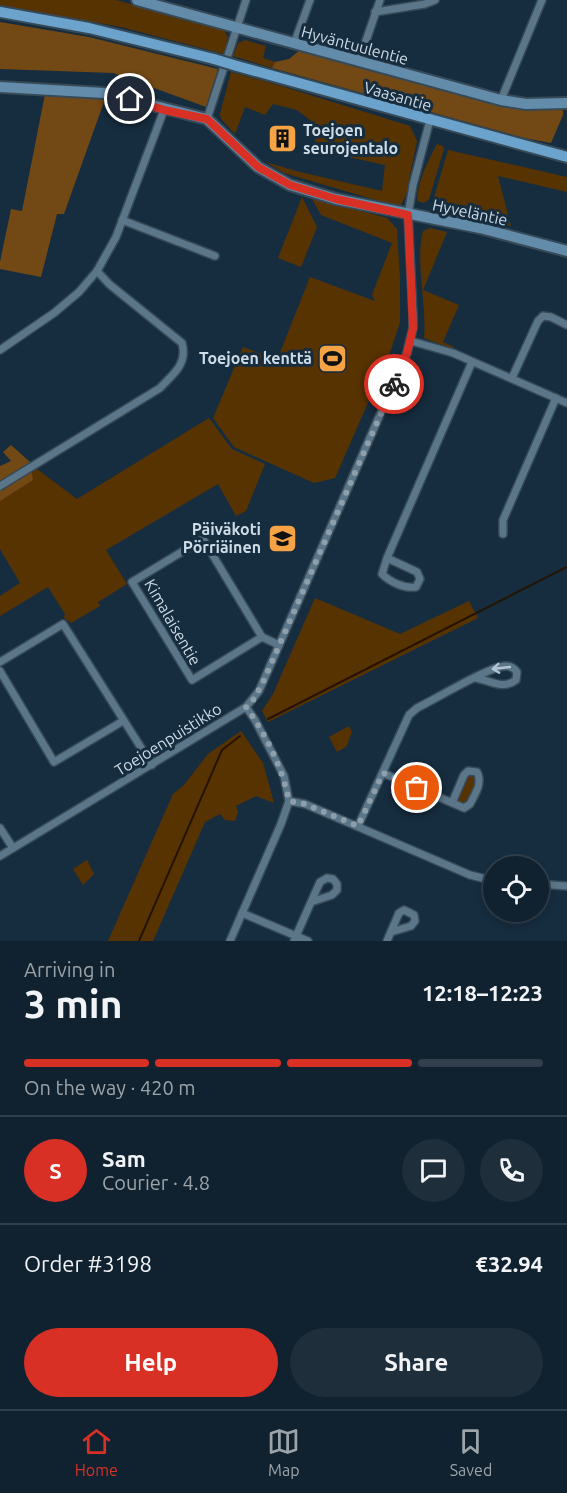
<!DOCTYPE html>
<html lang="en">
<head>
<meta charset="utf-8">
<style>
	body { margin:0; font-family:Ubuntu,sans-serif; background:#1e2f3b; color:#f1f3f6; height:100vh; display:flex; flex-direction:column; font-size:22px; white-space:nowrap }
	* { box-sizing:border-box; margin:0 }
	p { font-size:20px; color:#9ca4aa }
	.icon { flex:none; width:33px; height:33px; fill:none; stroke:currentColor; stroke-width:2; stroke-linecap:round; stroke-linejoin:round }
	.map { position:relative; height:941px; overflow:hidden }
	.side { display:flex; flex-direction:column; background:#10222f; flex:1 }
	.side>* { flex:none }
	.fabs { position:absolute; left:483px; top:856px; display:grid; gap:12px }
	.fabs a { display:grid; place-items:center; width:66px; height:66px; border-radius:50%; background:#10222f; box-shadow:0 3px 9px #0003,0 0 0 2px #303f4b; font-size:30px }
	.pin { position:absolute; display:grid; place-items:center; width:51px; height:51px; color:#fff; margin:-26px; border:3px solid #fff; border-radius:50%; box-shadow:0 2px 6px #0007 }
	.courier { position:absolute; display:grid; place-items:center; width:60px; height:60px; margin:-30px; border:4px solid #d93025; border-radius:50%; background:#fff; color:#222; box-shadow:0 2px 8px #0007 }
	.head em { font-style:normal; font-weight:700 }
	.head div { display:flex; flex-direction:column-reverse }
	.head { display:flex; align-items:center; justify-content:space-between; height:102px; padding:0 24px }
	h1 { font-size:39px; font-weight:700; line-height:45px }
	.bar { display:grid; grid-template-columns:repeat(4,1fr); gap:9px 6px; align-content:center; height:72px; padding:0 24px }
	.bar i { height:8px; border-radius:4px; background:#303f4b }
	.bar .selected { background:#d93025 }
	.bar p { grid-column:span 4 }
	.line { display:flex; align-items:center; gap:15px; padding:0 24px; border-top:2px solid #303f4b }
	.line div { flex:1 }
	.round { display:grid; place-items:center; flex:none; width:63px; height:63px; border-radius:32px; background:#1e2f3b }
	.cta { display:flex; gap:12px; margin-top:auto; padding:12px 24px }
	.cta a { flex:1; height:69px; border-radius:36px; background:#d93025; color:#fff; font-size:24px; font-weight:700; line-height:69px; text-align:center }
	.cta a+a { background:#1e2f3b; color:#f1f3f6 }
	.tabs { display:flex; justify-content:space-around; align-items:center; height:84px; border-top:2px solid #303f4b; background:#10222f; font-size:16px; color:#9ca4aa }
	.tabs a { display:grid; justify-items:center; gap:3px }
	.tabs .selected { color:#d93025 }
	.map>svg:first-child { display:block }
</style>
</head>
<body>
<div class="map">
<svg width="567" height="941" viewBox="0 0 567 941">
	<rect width="100%" height="100%" fill="#162d3f"/>
	<g fill="#583302">
		<path d="M0,0h116l108,30 4,7 -4,17 -103,-27 -121,-22z"/>
		<path d="M245,40l21,6 -3,12 12,4 -3,6 -39,-12 5,-13z"/>
		<path d="M231,72l47,13 132,41 7,15 -11,54 -5,10 -5,1 -112,-33 -18,-11 30,9 86,20 3,-26 -69,-15 -2,-27 -17,-13 -24,-6 -8,11 -20,-8 -10,27 -14,-15 -1,-5z"/>
		<path d="M437,144l6,2 1,3 -15,50 -5,4 -7,-2c0,-19 11,-40 20,-57z"/>
		<path d="M448,150l119,27v15l-69,-16 13,50 -81,-15z"/>
		<path d="M302,197l15,30 -16,40 -23,-9z"/>
		<path d="M311,197l76,21 10,11 3,49v44l-9,28 -56,128 -21,5 -80,-36 -21,-29 30,-71 34,13 33,-83 65,24 -3,-6 20,-52 -71,-28z"/>
		<path d="M430,228l17,4 -24,58 36,15 -16,37 11,5 -1,2 -29,-11c3,-32 -9,-78 -1,-107z"/>
		<path d="M209,418l23,31 33,15 -19,47 -10,5 -18,-32 -112,66 21,34 -29,18 2,4 -29,17 -7,-5 1,-4 -17,-27 -48,29v-20l20,-13 -20,-34v-57l37,-23 40,30z"/>
		<path d="M315,598l85,36 69,-33 9,17 -210,104 -6,-11 11,-17z"/>
		<path d="M349,726l3,6 -6,15 -9,5 -8,-15z"/>
		<path d="M241,731l22,32 11,40 -18,-7 -20,10 2,6 -3,9 -10,-1 -5,-6 -15,8 -52,119h-45l65,-147 11,-9 24,-31z"/>
		<path d="M469,775l7,2c1,8 -5,21 -11,27h-4l-3,-3v-4z"/>
		<path d="M87,860l7,14 -11,11 -10,-16z"/>
	</g>
	<g fill="#724814">
		<path d="M0,22l89,15 129,32 -12,38 -93,-34 -113,-4z"/>
		<path d="M300,50l207,58h53l3,3v4l-12,28 -27,-5 -252,-70 3,-6 14,-3z"/>
		<path d="M45,94l60,5 -41,115h-7l-16,63 -41,-8v-7l11,-53 11,2z"/>
		<path d="M11,445l19,17 3,18 -33,21v-35l11,-5 -8,-9z"/>
	</g>
	<g fill="none" stroke-linecap="round" stroke-linejoin="round">
		<g stroke="#251301" stroke-width="2">
			<path d="M268,719l299,-152"/>
			<path d="M139,941l83,-191 18,-14"/>
		</g>
		<defs>
			<g id="street">
				<path d="M375,12l50,-8 10,-4"/>
				<path d="M294,44l16,-44"/>
				<path d="M359,61l21,-61"/>
				<path d="M501,100l41,-100"/>
				<path d="M207,119l39,-119"/>
				<path d="M122,220l93,36"/>
				<path d="M411,341l42,12 114,50"/>
				<path d="M0,350l54,-37 25,-21 18,-21 19,-34 48,-127"/>
				<path d="M512,378l26,-57 5,-5 8,1 16,8"/>
				<path d="M0,486l160,-98c13,-14 28,-24 22,-45l-73,-59 -12,-13"/>
				<path d="M503,534v-14l53,-122"/>
				<path d="M387,558l30,14 3,7 -4,8c-11,2 -26,-5 -34,-13l5,-16 85,-196"/>
				<path d="M262,637l-70,43 -60,-98 71,-43 59,98 17,8"/>
				<path d="M0,662l63,-38 89,141"/>
				<path d="M0,671l54,91 69,-41"/>
				<path d="M383,773l81,35 6,-4c5,-10 13,-21 7,-32l-9,-1 -4,4 -12,28"/>
				<path d="M289,801l16,3 165,71 24,6"/>
				<path d="M358,826l51,-111 8,-7c17,-8 74,-43 89,-42 5,0 8,2 11,6l-1,8c-13,10 -25,1 -40,-2"/>
				<path d="M0,828l13,20"/>
				<path d="M0,856l246,-149 13,-16 148,-338 6,-25v-13l-5,-100 5,-30 17,-65"/>
				<path d="M538,884l29,2"/>
				<path d="M242,913l66,28"/>
				<path d="M230,941l51,-117 8,-23 -5,-25 -29,-56 -9,-13"/>
				<path d="M294,941l2,-5 24,-54 7,-4 6,1 4,5v6l-5,5 -21,7"/>
				<path d="M387,941l12,-28 5,-3 10,5 1,6 -4,5 -20,6"/>
			</g>
			<g id="secondary">
				<path d="M137,0l364,100 25,4 41,-1"/>
				<path d="M0,87l104,6 103,26 51,48 32,18 46,14 144,29 87,23"/>
			</g>
			<g id="primary">
				<path d="M0,12l89,16 125,31"/>
				<path d="M237,66l330,91"/>
			</g>
		</defs>
		<use href="#street" stroke="#364957" stroke-width="10"/>
		<use href="#secondary" stroke="#364957" stroke-width="14"/>
		<use href="#primary" stroke="#364957" stroke-width="14"/>
		<use href="#street" stroke="#5b7589" stroke-width="7"/>
		<use href="#secondary" stroke="#638cab" stroke-width="10"/>
		<use href="#primary" stroke="#6ca3cc" stroke-width="10"/>
		<defs>
			<path id="primary-bridge" d="M214,59l23,7"/>
		</defs>
		<use href="#primary-bridge" stroke="#364957" stroke-width="14" stroke-linecap="butt"/>
		<use href="#primary-bridge" stroke="#6ca3cc" stroke-width="10"/>
	</g>
	<defs><path id="oneway-shaft" d="M-6 0H5M1.5-3L5.5 0L1.5 3" fill="none" stroke-width="1.6" stroke-linecap="round" stroke-linejoin="round" transform="scale(1.5)"/></defs>
	<use stroke="#b1c2d0" href="#oneway-shaft" transform="translate(501 668) rotate(174)"/>
	<g fill="none" stroke-linecap="round" stroke-linejoin="round">
		<path stroke="#8e9fac" stroke-width="6" stroke-dasharray="0 10.8" d="M394,384l-130,296 -10,19 -8,8c20,27 36,60 43,94l16,3 53,22 25,-53 34,15"/>
		<path stroke="#d93025" stroke-width="8" d="M130,99l34,11 43,9 51,48 32,18 46,14 72,16 5,113 -6,25 -13,31"/>
	</g>
	<defs>
		<symbol id="building-square" viewBox="-11 -11 22 22"><rect x="-9" y="-9" width="18" height="18" rx="4" fill="#f5a345" stroke="#162d3f"/><path d="M-4-6H4V6H1V3H-1V6H-4ZM-2.5-4.3h1.7v1.8h-1.7ZM.8-4.3h1.7v1.8H.8ZM-2.5-1h1.7V.8h-1.7ZM.8-1h1.7V.8H.8Z" fill="#111"/></symbol>
		<symbol id="stadium-square" viewBox="-11 -11 22 22"><rect x="-9" y="-9" width="18" height="18" rx="4" fill="#f5a345" stroke="#162d3f"/><path d="M0-5a6.5 5 0 1 0 0 10a6.5 5 0 1 0 0-10ZM-3.5-1.8h7v3.6h-7Z" fill="#111"/></symbol>
		<symbol id="school-square" viewBox="-11 -11 22 22"><rect x="-9" y="-9" width="18" height="18" rx="4" fill="#f5a345" stroke="#162d3f"/><path d="M0-5L7-2L0 1L-7-2ZM-4 1L0 2.5L4 1V4Q0 6-4 4Z" fill="#111"/></symbol>
	</defs>
	<g fill-rule="evenodd">
		<use href="#building-square" x="266" y="122" width="33" height="33"/>
		<use href="#stadium-square" x="316" y="342" width="33" height="33"/>
		<use href="#school-square" x="266" y="522" width="33" height="33"/>
	</g>
	<g text-anchor="middle" dominant-baseline="central" stroke-width="6" stroke-linejoin="round" paint-order="stroke">
		<g font-size="16" fill="#cedce7" stroke="#162d3f">
			<text transform="translate(355 45) rotate(15)">Hyväntuulentie</text>
			<text transform="translate(398 96) rotate(16)">Vaasantie</text>
			<text transform="translate(470 212) rotate(12)">Hyveläntie</text>
			<text transform="translate(173 622) rotate(60)">Kimalaisentie</text>
			<text transform="translate(168 739) rotate(-32)">Toejoenpuistikko</text>
		</g>
		<g font-size="16" font-weight="bold" fill="#cedce7" stroke="#162d3f" text-anchor="end">
			<text x="303" y="130" text-anchor="start">Toejoen<tspan x="303" dy="18">seurojentalo</tspan></text>
			<text x="312" y="358">Toejoen kenttä</text>
			<text x="261" y="529">Päiväkoti<tspan x="261" dy="18">Pörriäinen</tspan></text>
		</g>
	</g>
</svg>
<div class="fabs">
<a><svg class="icon" aria-label="locate" viewBox="0 0 24 24"><circle cx="12" cy="12" r="6"/><path d="M12 2v4M12 18v4M2 12h4M18 12h4"/></svg></a>
</div>
<div class="pin" style="left:417px;top:788px;background:#ea580c"><svg class="icon" aria-label="bag" viewBox="0 0 24 24"><path d="M5 8h14l-1 12H6zM9 8a3 3 0 0 1 6 0"/></svg></div>
<div class="pin" style="left:130px;top:99px;background:#1f2937"><svg class="icon" aria-label="home" viewBox="0 0 24 24"><path d="M3 11l9-7 9 7M6 9v11h12V9"/></svg></div>
<div class="courier" style="left:394px;top:384px"><svg class="icon" aria-label="bike" viewBox="0 0 24 24"><circle cx="6" cy="16" r="4"/><circle cx="18" cy="16" r="4"/><path d="M6 16l4-8h5l3 8M10 8l3 8H6M13 5h3"/></svg></div>
</div>
<section class="side">
<div class="head"><div><h1>3 min</h1><p>Arriving in</p></div><em>12:18–12:23</em></div>
<div class="bar"><i class="selected"></i><i class="selected"></i><i class="selected"></i><i></i><p>On the way · 420 m</p></div>
<div class="line" style="height:108px"><b class="round" style="background:#d93025;color:#fff">S</b><div><b>Sam</b><p>Courier · 4.8</p></div><a class="round"><svg class="icon" aria-label="chat" viewBox="0 0 24 24"><path d="M4 5h16v11H9l-5 4z"/></svg></a><a class="round"><svg class="icon" aria-label="phone" viewBox="0 0 24 24"><path d="M5 4h4l2 5-3 2q2 4 5 5l2-3 5 2v4C11 20 4 13 5 4z"/></svg></a></div>
<div class="line" style="height:78px"><div>Order #3198</div><b>€32.94</b></div>
<div class="cta"><a>Help</a><a>Share</a></div>
</section>
<nav class="tabs">
<a class="selected"><svg class="icon" aria-label="home" viewBox="0 0 24 24"><path d="M3 11l9-7 9 7M6 9v11h12V9"/></svg>Home</a>
<a><svg class="icon" aria-label="map" viewBox="0 0 24 24"><path d="M3 6l6-2 6 2 6-2v14l-6 2-6-2-6 2zM9 4v14M15 6v14"/></svg>Map</a>
<a><svg class="icon" aria-label="saved" viewBox="0 0 24 24"><path d="M7 4h10v16l-5-4-5 4z"/></svg>Saved</a>
</nav>
</body>
</html>
